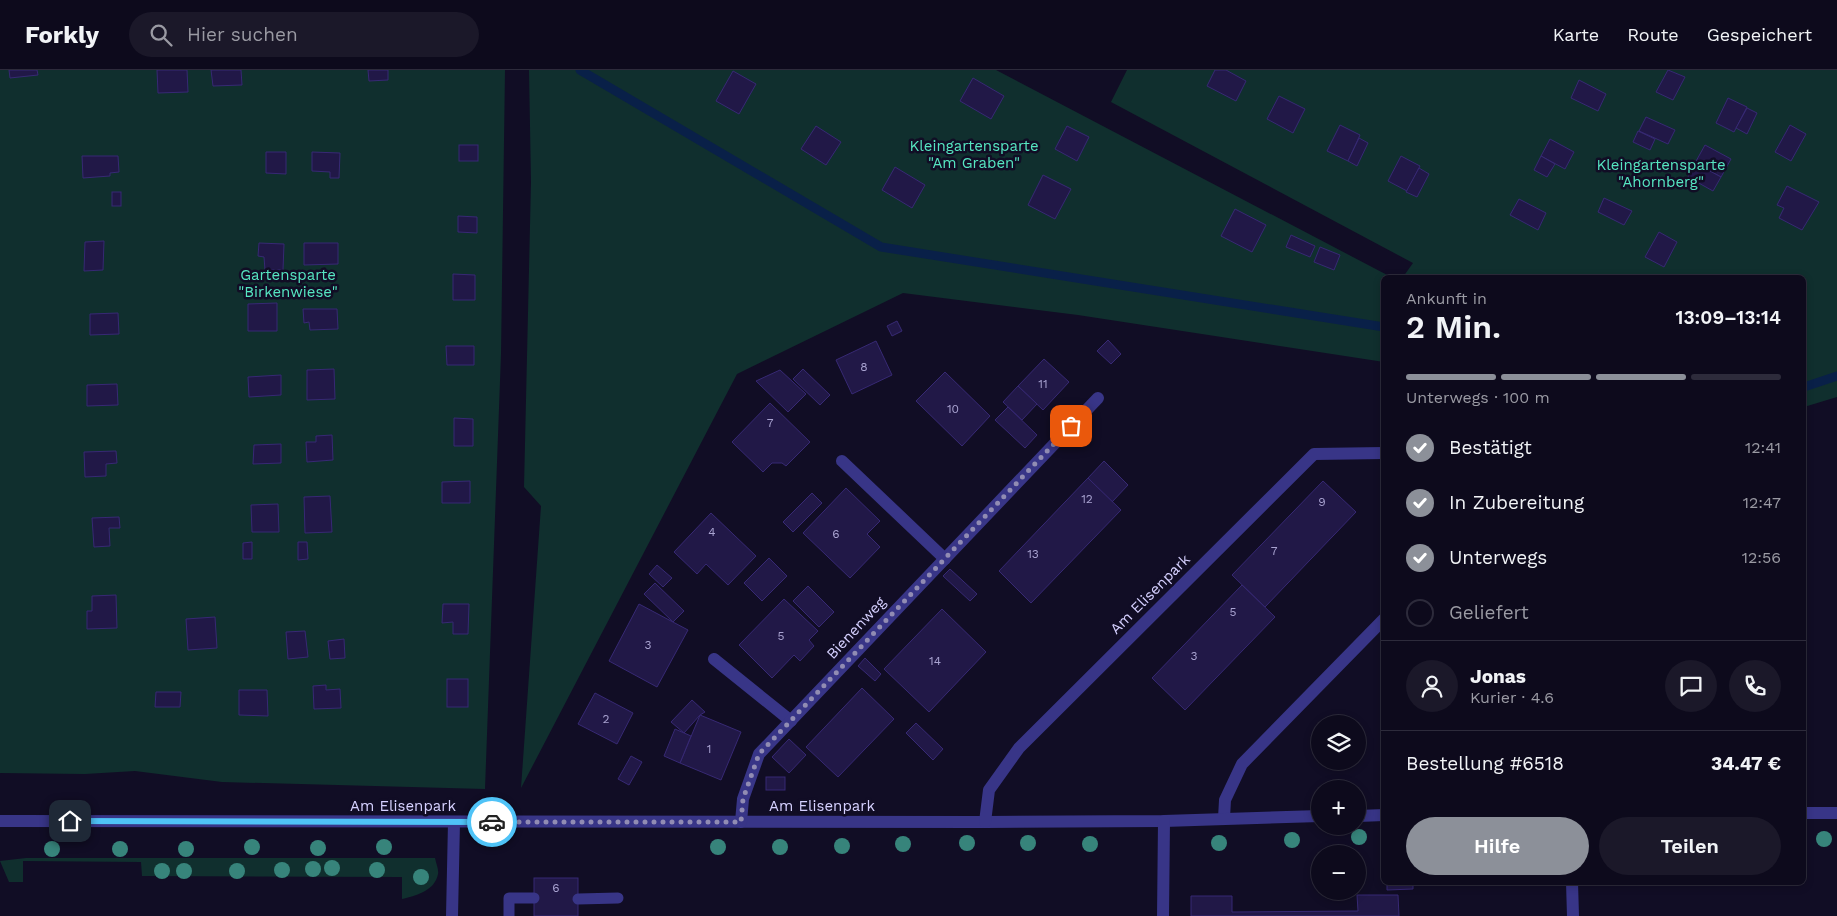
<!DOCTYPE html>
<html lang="de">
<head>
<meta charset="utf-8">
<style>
	body { margin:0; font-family:"Work Sans",sans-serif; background:#1b1829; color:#f1f3f6; height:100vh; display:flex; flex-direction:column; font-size:19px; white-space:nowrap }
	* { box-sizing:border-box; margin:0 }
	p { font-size:16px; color:#9a9aa3 }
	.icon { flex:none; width:28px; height:28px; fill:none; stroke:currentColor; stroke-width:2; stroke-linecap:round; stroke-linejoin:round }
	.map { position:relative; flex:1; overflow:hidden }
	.side { position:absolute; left:1381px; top:205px; width:425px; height:610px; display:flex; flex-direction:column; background:#0d0a1c; border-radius:8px; box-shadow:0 2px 8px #0003,0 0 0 1px #2d2b3b }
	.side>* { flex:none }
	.tools { position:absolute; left:1311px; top:645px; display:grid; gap:10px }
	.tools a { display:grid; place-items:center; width:55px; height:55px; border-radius:50%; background:#0d0a1c; box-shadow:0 2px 8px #0003,0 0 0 1px #2d2b3b; font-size:25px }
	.pin { position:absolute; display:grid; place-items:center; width:42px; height:42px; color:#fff; margin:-21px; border-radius:10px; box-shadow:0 2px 8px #0006 }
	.courier { position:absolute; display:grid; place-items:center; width:50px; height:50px; margin:-25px; border:4px solid #4fc3f7; border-radius:50%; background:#fff; color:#222; box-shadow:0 1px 6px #0007 }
	.overview em { font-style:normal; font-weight:600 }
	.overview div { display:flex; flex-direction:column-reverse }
	.overview { display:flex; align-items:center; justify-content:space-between; height:85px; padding:0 25px }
	h1 { font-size:32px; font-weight:600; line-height:38px }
	.bar { display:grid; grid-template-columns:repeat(4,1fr); gap:8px 5px; align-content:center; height:60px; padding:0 25px }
	.bar i { height:6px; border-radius:4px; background:#2d2b3b }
	.bar .current { background:#8c9099 }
	.bar p { grid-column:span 4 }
	.line { display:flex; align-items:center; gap:12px; padding:0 25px; border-top:1px solid #2d2b3b }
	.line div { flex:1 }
	.round { display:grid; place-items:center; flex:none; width:52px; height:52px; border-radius:26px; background:#1b1829 }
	ol { padding:0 25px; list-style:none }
	li { display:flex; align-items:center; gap:15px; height:55px }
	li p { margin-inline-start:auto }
	li .icon { padding:5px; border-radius:50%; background:#8c9099; color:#fff; stroke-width:4 }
	li:last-child { color:#9a9aa3 }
	li i { width:28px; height:28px; border:2px solid #2d2b3b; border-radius:50% }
	.cta { display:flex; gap:10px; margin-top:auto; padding:10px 25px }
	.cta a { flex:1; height:58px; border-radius:30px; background:#8c9099; color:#fff; font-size:20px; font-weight:600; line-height:58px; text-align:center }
	.cta a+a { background:#1b1829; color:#f1f3f6 }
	header { display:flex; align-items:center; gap:30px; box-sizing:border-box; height:70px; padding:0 25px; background:#0d0a1c; border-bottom:1px solid #2d2b3b }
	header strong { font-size:24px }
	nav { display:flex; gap:28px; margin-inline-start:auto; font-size:18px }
	.search { width:350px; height:45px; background:#1b1829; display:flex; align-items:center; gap:12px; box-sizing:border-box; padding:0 18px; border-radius:28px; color:#9a9aa3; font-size:19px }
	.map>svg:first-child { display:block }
</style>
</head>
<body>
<header>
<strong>Forkly</strong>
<div class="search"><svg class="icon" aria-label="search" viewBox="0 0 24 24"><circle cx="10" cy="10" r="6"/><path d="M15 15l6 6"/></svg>Hier suchen</div>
<nav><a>Karte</a><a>Route</a><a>Gespeichert</a></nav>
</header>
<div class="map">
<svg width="1837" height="846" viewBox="0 0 1837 846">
	<rect width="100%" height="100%" fill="#110d25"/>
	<g fill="#102f2e">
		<path d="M0,0h505l-4,284 -16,435 -263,-7 -87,-11 -50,3 -85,-1z"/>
		<path d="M529,0h467l395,207 -7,1v84l-306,-47 -175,-22 -166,81 -216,414 20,-282 -17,-19 7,-305z"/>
		<path d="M1127,0h710v327l-33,10v-129l-401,-1 10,-14 -302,-161z"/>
		<path d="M26,788h409c1,5 4,12 3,16 -3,17 -23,22 -36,25v-22l-260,-1 -1,-14 -118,-1v21h-14l-9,-21z"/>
	</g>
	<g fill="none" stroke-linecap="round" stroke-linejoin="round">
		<g stroke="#092048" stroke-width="9">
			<path d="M580,0l301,177 503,80"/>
			<path d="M1804,317l33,-11"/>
		</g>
	</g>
	<g fill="#211847" stroke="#372974">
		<path d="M9,0h28l1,5 -28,3z"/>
		<path d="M157,0h30l1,22 -30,1z"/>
		<path d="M211,0h30l1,15 -29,1z"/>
		<path d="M368,0h20v10l-19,1z"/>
		<path d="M1215,0h11l20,11 -10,20 -29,-15z"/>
		<path d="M1668,0l17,7 -12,23 -17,-8z"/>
		<path d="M733,1l23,13 -17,30 -23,-13z"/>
		<path d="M973,8l31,18 -13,23 -31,-18z"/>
		<path d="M1579,10l27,14 -8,17 -27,-13z"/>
		<path d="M1279,26l26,13 -12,24 -26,-14z"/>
		<path d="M1728,28l19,9 -13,25 -18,-9z"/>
		<path d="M1747,38l10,5 -10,21 -11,-6z"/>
		<path d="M1646,47l29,13 -7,14 -29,-13z"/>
		<path d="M1340,55l20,10 -12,26 -21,-10z"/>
		<path d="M1790,55l16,9 -15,27 -16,-9z"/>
		<path d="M816,56l25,16 -15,23 -25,-16z"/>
		<path d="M1067,56l22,11 -12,24 -22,-12z"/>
		<path d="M1638,61l17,8 -5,11 -17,-8z"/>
		<path d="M1359,68l9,5 -11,23 -9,-5z"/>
		<path d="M1550,69l24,13 -9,17 -24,-13z"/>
		<rect x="459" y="75" width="19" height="16"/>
		<path d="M1705,75l26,14 -10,18 -26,-14z"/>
		<path d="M266,82h20v22l-20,-1z"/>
		<path d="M312,82l28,1 -1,25h-9v-6l-18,-1z"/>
		<path d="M82,86h36l1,16 -9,1v3l-27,2z"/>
		<path d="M1401,86l19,10 -13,25 -19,-10z"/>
		<path d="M1541,86l14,8 -8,13 -13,-7z"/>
		<path d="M1695,93l26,14 -8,14 -25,-14z"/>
		<path d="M895,97l30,18 -13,23 -30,-18z"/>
		<path d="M1419,98l10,6 -12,23 -11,-5z"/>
		<path d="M1043,105l28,14 -16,30 -27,-14z"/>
		<path d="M1787,116l32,16 -17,28 -23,-12 5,-10 -7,-3z"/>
		<rect x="112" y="122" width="9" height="14"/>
		<path d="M1604,128l28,13 -8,14 -26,-13z"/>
		<path d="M1519,129l27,14 -8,17 -28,-15z"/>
		<path d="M1235,139l31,16 -14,27 -31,-16z"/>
		<path d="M458,146l19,1v16l-19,-1z"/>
		<path d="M1659,162l18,10 -13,25 -19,-10z"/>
		<path d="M1291,165l24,11 -5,11 -24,-10z"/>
		<path d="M104,171l-1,29 -19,1 1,-29z"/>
		<path d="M259,173l25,1 -1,26h-18l-1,-13 -6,-1z"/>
		<path d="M304,173h34v21l-34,1z"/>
		<path d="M1320,177l20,8 -6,15 -20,-8z"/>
		<path d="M453,204l22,1v25h-22z"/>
		<path d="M277,233v28h-29v-27z"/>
		<path d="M303,239h34l1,20 -28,1 -1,-8 -5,1z"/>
		<path d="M118,243l1,21 -29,1v-21z"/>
		<path d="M897,251l5,10 -10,5 -5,-10z"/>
		<path d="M1108,270l13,14 -10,10 -14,-13z"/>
		<path d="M876,271l16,34 -40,19 -16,-34z"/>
		<path d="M446,276h28v19h-27z"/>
		<path d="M1044,289l25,23 -26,28 -25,-24z"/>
		<path d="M334,299l1,30 -28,1v-30z"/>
		<path d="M803,299l27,26 -10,10 -27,-26z"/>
		<path d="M780,300l26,24 -18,18 -32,-31z"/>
		<path d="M945,302l45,44 -28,30 -46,-45z"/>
		<path d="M281,305v20l-32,2 -1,-20z"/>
		<path d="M117,314l1,21 -31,1v-21z"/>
		<path d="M1018,316l19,18 -15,16 -19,-18z"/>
		<path d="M770,333l40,39 -24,24 -4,-3h-10l-9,9 -31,-30z"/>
		<path d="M1008,337l29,28 -12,13 -30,-28z"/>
		<path d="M454,348l19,1v27h-19z"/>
		<path d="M332,365l1,25 -26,2 -1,-20h10v-6z"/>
		<path d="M281,374v19l-28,1 1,-19z"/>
		<path d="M116,381l1,12 -11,1v12l-21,1 -1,-25z"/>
		<path d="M1104,391l24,24 -16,17 -24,-24z"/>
		<path d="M1088,408l33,32 -90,93 -32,-32z"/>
		<path d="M470,411v22h-28v-21z"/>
		<path d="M1323,411l33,31 -91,95 -33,-32z"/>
		<path d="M846,418l34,33 -13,13 13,13 -30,31 -47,-45z"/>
		<path d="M812,423l10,10 -29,29 -10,-10z"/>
		<path d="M330,426l2,36 -27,1 -1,-36z"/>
		<path d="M278,434l1,28h-27l-1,-27z"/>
		<path d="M711,443l45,43 -28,29 -22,-21 -9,10 -23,-22z"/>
		<path d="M119,447l1,11h-11l1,18 -16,1 -2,-29z"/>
		<path d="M252,472v17h-9v-16z"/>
		<path d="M298,472h9l1,17 -10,1z"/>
		<path d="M769,488l18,18 -25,25 -18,-18z"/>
		<path d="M657,495l15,13 -9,9 -14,-13z"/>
		<path d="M950,499l27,25 -7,7 -27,-25z"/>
		<path d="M655,513l29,28 -11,11 -29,-28z"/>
		<path d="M1242,515l33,32 -90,93 -33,-32z"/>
		<path d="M808,516l26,26 -15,15 -26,-26z"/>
		<path d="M116,525l1,33 -30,1v-18h5v-15z"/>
		<path d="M784,529l34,32 -9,9 5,6 -14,15 -6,-6 -22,23 -33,-33z"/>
		<path d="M443,534h26l-1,30h-15v-12l-11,1z"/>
		<path d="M639,534l49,26 -31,57 -48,-26z"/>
		<path d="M942,539l44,43 -57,60 -45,-43z"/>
		<path d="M215,547l2,31 -29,2 -2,-31z"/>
		<path d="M305,561l3,26 -20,2 -2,-27z"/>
		<path d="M344,569l1,19 -15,1 -2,-18z"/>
		<path d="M865,588l16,16 -6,7 -17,-15z"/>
		<rect x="447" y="609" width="21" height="28"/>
		<path d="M326,615v5l14,-1 1,19 -27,1 -1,-23z"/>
		<path d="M862,618l32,31 -56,58 -32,-30z"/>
		<path d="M239,620h28l1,26 -29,-1z"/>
		<path d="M156,622h25l-1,15h-25z"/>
		<path d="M595,623l38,20 -16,31 -39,-20z"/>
		<path d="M692,630l13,12 -5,3 -16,18 -13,-11z"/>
		<path d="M700,645l41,17 -20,48 -41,-17z"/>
		<path d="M916,653l27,26 -10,11 -27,-27z"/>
		<path d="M675,659l16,7 -11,27 -16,-7z"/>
		<path d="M789,669l17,16 -17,18 -17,-16z"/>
		<path d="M631,686l11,6 -13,23 -11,-6z"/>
		<rect x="766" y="707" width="19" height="13"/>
		<rect x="534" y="808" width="44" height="38"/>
		<path d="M1387,812h26v7l-26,1z"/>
		<path d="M1357,825h41l1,21h-208v-20h41v16l126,-1z"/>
	</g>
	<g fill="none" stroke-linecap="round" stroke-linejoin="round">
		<g stroke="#383587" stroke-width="11">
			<path d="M578,829l40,-1"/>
			<path d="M509,846v-18h25"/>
		</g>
		<g stroke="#383587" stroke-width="12">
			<path d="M842,391l103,98"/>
			<path d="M714,589l77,62"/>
			<path d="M1804,743h33"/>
			<path d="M1358,746l26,-1"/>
			<path d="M1224,748l1,-18 17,-36 142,-145"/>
			<path d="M0,751l985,1 179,-1 156,-5"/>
			<path d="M741,752l2,-23 16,-45 339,-356"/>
			<path d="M985,752l4,-32 30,-42 295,-294 70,-1"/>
			<path d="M1572,812l1,34"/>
			<path d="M452,846l2,-94"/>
			<path d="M1163,846l1,-95"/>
		</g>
	</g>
	<g fill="#37847b">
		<circle cx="1359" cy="767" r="8"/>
		<circle cx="1824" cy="769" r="8"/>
		<circle cx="1292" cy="770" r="8"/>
		<circle cx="967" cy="773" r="8"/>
		<circle cx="1028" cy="773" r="8"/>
		<circle cx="1219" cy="773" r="8"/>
		<circle cx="903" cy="774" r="8"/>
		<circle cx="1090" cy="774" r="8"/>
		<circle cx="842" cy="776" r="8"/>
		<circle cx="252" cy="777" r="8"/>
		<circle cx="384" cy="777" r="8"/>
		<circle cx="718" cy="777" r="8"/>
		<circle cx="780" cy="777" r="8"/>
		<circle cx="318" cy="778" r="8"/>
		<circle cx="52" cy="779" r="8"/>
		<circle cx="120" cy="779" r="8"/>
		<circle cx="186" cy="779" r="8"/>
		<circle cx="332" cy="798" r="8"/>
		<circle cx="313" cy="799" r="8"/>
		<circle cx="282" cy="800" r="8"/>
		<circle cx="377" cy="800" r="8"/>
		<circle cx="162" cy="801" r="8"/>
		<circle cx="184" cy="801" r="8"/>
		<circle cx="237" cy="801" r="8"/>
		<circle cx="421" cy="807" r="8"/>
	</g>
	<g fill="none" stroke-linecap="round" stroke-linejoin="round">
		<path stroke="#918cb3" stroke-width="5" stroke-dasharray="0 9" d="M492,752h249l2,-23 16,-45 312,-328"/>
		<path stroke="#4fc3f7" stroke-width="6" d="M70,751l422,1"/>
	</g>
	<g text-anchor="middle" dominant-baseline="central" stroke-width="5" stroke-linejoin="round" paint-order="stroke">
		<g font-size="12" fill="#a9a3d1">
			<text x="864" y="297">8</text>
			<text x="1043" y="314">11</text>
			<text x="953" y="339">10</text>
			<text x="770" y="353">7</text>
			<text x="1087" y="429">12</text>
			<text x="1322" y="432">9</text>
			<text x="712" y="462">4</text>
			<text x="836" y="464">6</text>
			<text x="1274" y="481">7</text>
			<text x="1033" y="484">13</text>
			<text x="1233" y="542">5</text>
			<text x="781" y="566">5</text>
			<text x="648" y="575">3</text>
			<text x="1194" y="586">3</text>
			<text x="935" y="591">14</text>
			<text x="606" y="649">2</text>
			<text x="709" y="679">1</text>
			<text x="556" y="818">6</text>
		</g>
		<g font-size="15" fill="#56e6c1" stroke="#110d25">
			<text x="974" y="76">Kleingartensparte<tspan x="974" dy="17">"Am Graben"</tspan></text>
			<text x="1661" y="95">Kleingartensparte<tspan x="1661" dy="17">"Ahornberg"</tspan></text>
			<text x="288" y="205">Gartensparte<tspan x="288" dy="17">"Birkenwiese"</tspan></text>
		</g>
		<g font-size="15" fill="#d6d1ff" stroke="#110d25">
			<text transform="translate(1150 524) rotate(-45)">Am Elisenpark</text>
			<text transform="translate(856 558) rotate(-47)">Bienenweg</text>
			<text x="403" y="736">Am Elisenpark</text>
			<text x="822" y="736">Am Elisenpark</text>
		</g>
	</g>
</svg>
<div class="tools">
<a><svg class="icon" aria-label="layers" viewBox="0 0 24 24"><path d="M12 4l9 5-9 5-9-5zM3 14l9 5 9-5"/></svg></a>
<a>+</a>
<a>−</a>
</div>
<div class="pin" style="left:1071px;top:356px;background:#ea580c"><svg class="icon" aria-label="bag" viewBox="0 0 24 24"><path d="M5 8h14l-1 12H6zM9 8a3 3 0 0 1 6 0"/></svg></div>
<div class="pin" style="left:70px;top:751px;background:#1f2937"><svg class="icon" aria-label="home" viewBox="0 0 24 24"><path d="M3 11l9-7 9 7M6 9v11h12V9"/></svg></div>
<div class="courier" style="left:492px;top:752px"><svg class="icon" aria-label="car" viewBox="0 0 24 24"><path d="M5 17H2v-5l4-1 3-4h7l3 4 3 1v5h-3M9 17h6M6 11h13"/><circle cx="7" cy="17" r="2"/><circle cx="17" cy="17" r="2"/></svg></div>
<section class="side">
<div class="overview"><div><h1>2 Min.</h1><p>Ankunft in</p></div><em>13:09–13:14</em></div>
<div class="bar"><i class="current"></i><i class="current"></i><i class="current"></i><i></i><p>Unterwegs · 100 m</p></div>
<ol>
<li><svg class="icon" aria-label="check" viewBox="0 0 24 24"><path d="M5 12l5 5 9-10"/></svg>Bestätigt<p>12:41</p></li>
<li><svg class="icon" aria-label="check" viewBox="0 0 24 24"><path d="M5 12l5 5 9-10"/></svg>In Zubereitung<p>12:47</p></li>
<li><svg class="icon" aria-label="check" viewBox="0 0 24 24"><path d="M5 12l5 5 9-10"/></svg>Unterwegs<p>12:56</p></li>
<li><i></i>Geliefert</li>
</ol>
<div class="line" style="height:90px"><a class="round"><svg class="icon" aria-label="person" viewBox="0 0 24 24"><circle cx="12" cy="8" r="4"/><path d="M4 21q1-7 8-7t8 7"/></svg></a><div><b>Jonas</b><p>Kurier · 4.6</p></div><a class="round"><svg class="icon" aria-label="chat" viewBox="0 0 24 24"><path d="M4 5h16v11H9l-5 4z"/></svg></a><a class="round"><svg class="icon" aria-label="phone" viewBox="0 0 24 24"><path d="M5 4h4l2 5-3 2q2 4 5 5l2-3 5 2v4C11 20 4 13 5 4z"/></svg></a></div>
<div class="line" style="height:65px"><div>Bestellung #6518</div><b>34.47 €</b></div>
<div class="cta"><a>Hilfe</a><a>Teilen</a></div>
</section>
</div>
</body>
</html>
